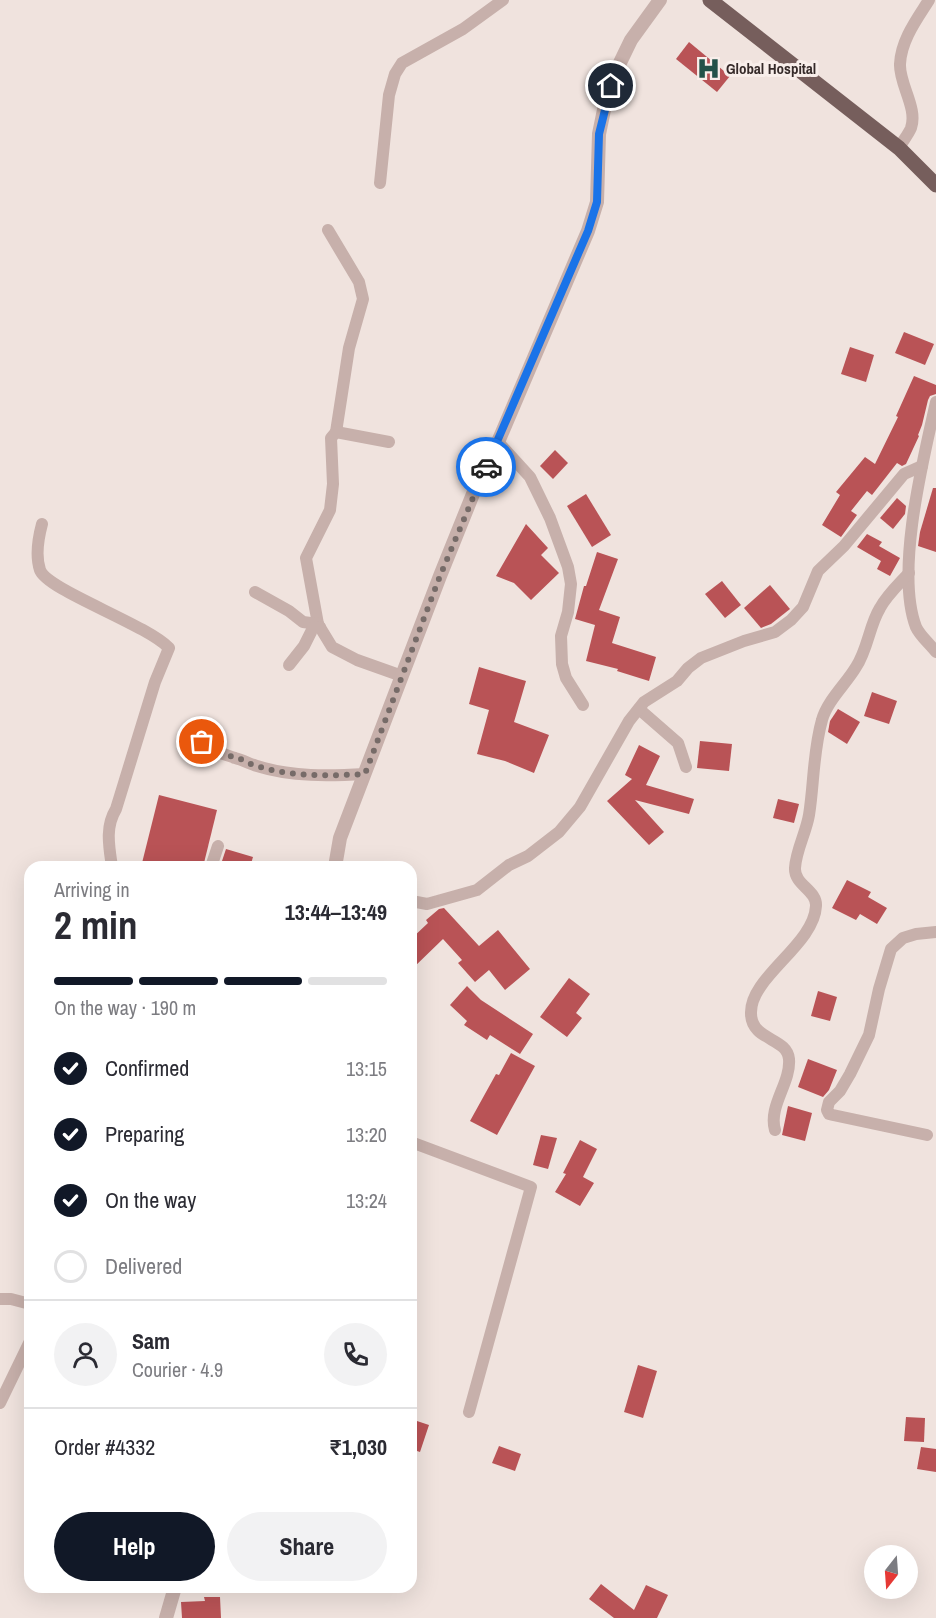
<!DOCTYPE html>
<html lang="en">
<head>
<meta charset="utf-8">
<style>
	body { margin:0; font-family:"Archivo Narrow",sans-serif; background:#f2f2f3; color:#2b2b33; height:100vh; display:flex; flex-direction:column; font-size:22px; white-space:nowrap }
	* { box-sizing:border-box; margin:0 }
	p { font-size:20px; color:#7c7c81 }
	.icon { flex:none; width:33px; height:33px; fill:none; stroke:currentColor; stroke-width:2; stroke-linecap:round; stroke-linejoin:round }
	.map { position:relative; flex:1; overflow:hidden }
	.details { position:absolute; left:24px; top:861px; width:393px; height:732px; display:flex; flex-direction:column; background:#fff; border-radius:18px; box-shadow:0 6px 24px #0002 }
	.details>* { flex:none }
	.needle { width:39px; rotate:197deg }
	.fabs { position:absolute; left:864px; top:1545px; display:grid; gap:12px }
	.fabs a { display:grid; place-items:center; width:54px; height:54px; border-radius:50%; background:#fff; box-shadow:0 6px 24px #0002; font-size:30px }
	.pin { position:absolute; display:grid; place-items:center; width:51px; height:51px; color:#fff; margin:-26px; border:3px solid #fff; border-radius:50%; box-shadow:0 2px 6px #0007 }
	.courier { position:absolute; display:grid; place-items:center; width:60px; height:60px; margin:-30px; border:4px solid #1a73e8; border-radius:50%; background:#fff; color:#222; box-shadow:0 2px 8px #0007 }
	.summary em { font-style:normal; font-weight:800 }
	.summary div { display:flex; flex-direction:column-reverse }
	.summary { display:flex; align-items:center; justify-content:space-between; height:102px; padding:0 30px }
	h1 { font-size:39px; font-weight:800; line-height:45px }
	.bar { display:grid; grid-template-columns:repeat(4,1fr); gap:9px 6px; align-content:center; height:72px; padding:0 30px }
	.bar i { height:8px; border-radius:4px; background:#e1e1e2 }
	.bar .selected { background:#111827 }
	.bar p { grid-column:span 4 }
	.line { display:flex; align-items:center; gap:15px; padding:0 30px; border-top:2px solid #e1e1e2 }
	.line div { flex:1 }
	.round { display:grid; place-items:center; flex:none; width:63px; height:63px; border-radius:32px; background:#f2f2f3 }
	ol { padding:0 30px; list-style:none }
	li { display:flex; align-items:center; gap:18px; height:66px }
	li p { margin-inline-start:auto }
	li .icon { padding:6px; border-radius:50%; background:#111827; color:#fff; stroke-width:4 }
	li:last-child { color:#7c7c81 }
	li i { width:33px; height:33px; border:3px solid #e1e1e2; border-radius:50% }
	.action { display:flex; gap:12px; margin-top:auto; padding:12px 30px }
	.action a { flex:1; height:69px; border-radius:36px; background:#111827; color:#fff; font-size:24px; font-weight:800; line-height:69px; text-align:center }
	.action a+a { background:#f2f2f3; color:#2b2b33 }
	.map>svg:first-child { display:block }
</style>
</head>
<body>
<div class="map">
<svg width="936" height="1618" viewBox="0 0 936 1618">
	<rect width="100%" height="100%" fill="#f0e3de"/>
	<g fill="#b95356">
		<path d="M689,42l41,34 -13,16 -41,-33z"/>
		<path d="M904,332l30,12 -9,21 -30,-12z"/>
		<path d="M850,347l24,8 -8,27 -25,-8z"/>
		<path d="M914,376l22,9v9l-6,2 -2,4 -6,25 -4,10 1,1 -13,28 -4,2 -5,-3 -25,32 -5,-4 -16,20 6,4 -16,22 -19,-12 18,-30 -4,-3 29,-35 10,7 23,-47 -2,-1z"/>
		<path d="M555,450l13,13 -15,16 -13,-13z"/>
		<path d="M933,488h3v64l-18,-6 2,-14z"/>
		<path d="M586,494l25,41 -19,12 -25,-41z"/>
		<path d="M897,498l9,8 -1,8 -12,15 -13,-11z"/>
		<path d="M526,524l22,24 -7,7 18,18 -28,27 -17,-17 -18,-7z"/>
		<path d="M867,534l15,8 -3,4 21,12 -10,18 -13,-7 4,-8 -24,-14z"/>
		<path d="M597,552l21,7 -19,51 21,7 -8,26 44,14 -7,24 -32,-10 1,-2 -32,-8 9,-36 -20,-6 9,-33h2z"/>
		<path d="M722,581l19,24 -16,13 -20,-24z"/>
		<path d="M770,585l20,24 -19,15 -10,4 -17,-20z"/>
		<path d="M479,667l47,14 -12,41 35,13 -15,38 -29,-12 -28,-7 12,-44 -20,-6z"/>
		<path d="M872,692l25,9 -8,23 -25,-8z"/>
		<path d="M838,709l22,13 -13,22 -19,-12 2,-11z"/>
		<path d="M700,741l32,3 -3,27 -32,-3z"/>
		<path d="M639,745l21,11 -14,29 48,14 -5,15 -54,-14 29,32 -15,13 -42,-44 25,-22 -7,-4z"/>
		<path d="M159,795l58,15 -14,57h-62z"/>
		<path d="M778,799l21,5 -5,19 -21,-5z"/>
		<path d="M226,849l27,8 -3,10h-30z"/>
		<path d="M847,880l24,12 -3,5 19,11 -10,16 -17,-10 -4,6 -24,-12z"/>
		<path d="M444,908l35,38 19,-16 32,39 -25,21 -16,-20 -14,12 -17,-19 4,-3 -19,-21 -32,31v-31l17,-16 -2,-3 13,-11z"/>
		<path d="M569,978l21,16 -14,19 6,5 -15,19 -27,-20z"/>
		<path d="M467,986l14,14 52,34 -13,20 -30,-19 -3,5 -23,-15 3,-4 -17,-16z"/>
		<path d="M818,991l19,6 -7,24 -19,-5z"/>
		<path d="M511,1053l24,13 -38,69 -27,-14 26,-47 3,1z"/>
		<path d="M808,1059l29,11 -8,20 -6,7 -25,-10z"/>
		<path d="M788,1106l24,7 -7,28 -23,-6z"/>
		<path d="M541,1135l16,3 -9,31 -15,-4z"/>
		<path d="M580,1140l17,9 -14,28 11,6 -14,23 -25,-14 11,-18 -3,-1z"/>
		<path d="M638,1365l19,6 -14,47 -19,-6z"/>
		<path d="M906,1417l19,1 -1,24 -20,-1z"/>
		<path d="M411,1419l18,6 -9,27 -9,-3z"/>
		<path d="M499,1446l22,8 -6,17 -23,-8z"/>
		<path d="M921,1447l15,2v23l-19,-3z"/>
		<path d="M601,1584l33,26 12,-25 22,10 -11,23h-43l-25,-19z"/>
		<path d="M204,1597h16l1,21h-39l-1,-16 24,-1z"/>
	</g>
	<g fill="none" stroke-linecap="round" stroke-linejoin="round">
		<g stroke="#c7b0ab" stroke-width="12">
			<path d="M899,148c3,-6 9,-13 12,-20 7,-20 -12,-44 -11,-64 1,-24 17,-45 29,-64"/>
			<path d="M380,183l9,-88 6,-21 7,-11 61,-34 40,-29"/>
			<path d="M328,230l31,52 4,17 -14,49 -13,84"/>
			<path d="M936,402c-13,58 -41,170 -20,225 4,9 14,17 20,25"/>
			<path d="M389,442l-53,-10 -5,6 2,46 -3,26 -24,48 12,66 14,23 25,13 45,16"/>
			<path d="M498,442l32,35 20,41 18,49 3,17 -3,28 -7,24 1,28 4,14 17,27"/>
			<path d="M42,524c-4,15 -7,31 -2,46 7,20 106,54 129,78l-14,34 -39,127c-11,18 -7,37 -4,58"/>
			<path d="M255,592l34,19 14,11 15,2"/>
			<path d="M289,665l15,-19 9,-18 7,-1"/>
			<path d="M639,709l39,34 8,24"/>
			<path d="M202,742c8,9 22,12 33,16 8,2 15,6 22,8 35,11 72,10 108,8"/>
			<path d="M211,867l7,-21"/>
			<path d="M411,901l16,3 50,-14 32,-25 19,-9 31,-24 21,-25 49,-86 15,-19 33,-21 11,-13 13,-10 43,-17 31,-9 16,-12 12,-13 15,-36 26,-25 60,-72 18,-8"/>
			<path d="M775,1130c-7,-24 16,-47 14,-71 -2,-22 -38,-18 -38,-46 -1,-36 63,-68 65,-107 1,-16 -22,-21 -21,-38 1,-18 11,-35 14,-53 5,-31 4,-64 13,-95 5,-19 24,-36 34,-53 12,-18 13,-41 24,-59 7,-13 19,-24 29,-35"/>
			<path d="M927,1135l-94,-20 -4,-1 -2,-4 2,-8 11,-11 10,-17 19,-39 10,-46 12,-40 12,-11 13,-4 20,-2"/>
			<path d="M411,1142l120,45 -62,225"/>
			<path d="M0,1299h11l19,5"/>
			<path d="M0,1403l30,-62"/>
		</g>
		<g stroke="#c7b0ab" stroke-width="14">
			<path d="M335,867l5,-29 100,-262 35,-87 23,-47 90,-211 9,-29 2,-68 7,-34 10,-29 15,-31 29,-40"/>
			<path d="M166,1618l9,-31"/>
		</g>
		<path stroke="#765e5c" stroke-width="15" d="M710,0l189,148 37,37"/>
	</g>
	<g fill="none" stroke-linecap="round" stroke-linejoin="round">
		<path stroke="#766b68" stroke-width="6" stroke-dasharray="0 10.8" d="M202,742c9,10 25,13 38,17 6,2 11,6 17,7 35,11 72,10 108,8l75,-198 46,-109"/>
		<path stroke="#1a73e8" stroke-width="8" d="M486,467l102,-236 9,-29 2,-68 12,-48"/>
	</g>
	<defs>
		<symbol id="hospital-bare" viewBox="-9 -9 18 18"><path d="M-5-5h3v3.5h4V-5h3V5h-3V1.5h-4V5h-3Z" fill="#235249" stroke="#f8eeea" stroke-width="2.5" paint-order="stroke"/></symbol>
	</defs>
	<g fill-rule="evenodd">
		<use href="#hospital-bare" x="692" y="52" width="33" height="33"/>
	</g>
	<g text-anchor="middle" dominant-baseline="central" stroke-width="6" stroke-linejoin="round" paint-order="stroke">
		<g font-size="15" font-weight="bold" fill="#352a29" stroke="#f8eeea" text-anchor="start">
			<text x="726" y="68">Global Hospital</text>
		</g>
	</g>
</svg>
<div class="fabs">
<a><svg class="needle" viewBox="-14 -14 28 28"><path d="M0-13l5 13h-10z" fill="#e53935"/><path d="M0 13l5-13h-10z" fill="#7c7c81"/></svg></a>
</div>
<div class="pin" style="left:202px;top:742px;background:#ea580c"><svg class="icon" aria-label="bag" viewBox="0 0 24 24"><path d="M5 8h14l-1 12H6zM9 8a3 3 0 0 1 6 0"/></svg></div>
<div class="pin" style="left:611px;top:86px;background:#1f2937"><svg class="icon" aria-label="home" viewBox="0 0 24 24"><path d="M3 11l9-7 9 7M6 9v11h12V9"/></svg></div>
<div class="courier" style="left:486px;top:467px"><svg class="icon" aria-label="car" viewBox="0 0 24 24"><path d="M5 17H2v-5l4-1 3-4h7l3 4 3 1v5h-3M9 17h6M6 11h13"/><circle cx="7" cy="17" r="2"/><circle cx="17" cy="17" r="2"/></svg></div>
<section class="details">
<div class="summary"><div><h1>2 min</h1><p>Arriving in</p></div><em>13:44–13:49</em></div>
<div class="bar"><i class="selected"></i><i class="selected"></i><i class="selected"></i><i></i><p>On the way · 190 m</p></div>
<ol>
<li><svg class="icon" aria-label="check" viewBox="0 0 24 24"><path d="M5 12l5 5 9-10"/></svg>Confirmed<p>13:15</p></li>
<li><svg class="icon" aria-label="check" viewBox="0 0 24 24"><path d="M5 12l5 5 9-10"/></svg>Preparing<p>13:20</p></li>
<li><svg class="icon" aria-label="check" viewBox="0 0 24 24"><path d="M5 12l5 5 9-10"/></svg>On the way<p>13:24</p></li>
<li><i></i>Delivered</li>
</ol>
<div class="line" style="height:108px"><a class="round"><svg class="icon" aria-label="person" viewBox="0 0 24 24"><circle cx="12" cy="8" r="4"/><path d="M4 21q1-7 8-7t8 7"/></svg></a><div><b>Sam</b><p>Courier · 4.9</p></div><a class="round"><svg class="icon" aria-label="phone" viewBox="0 0 24 24"><path d="M5 4h4l2 5-3 2q2 4 5 5l2-3 5 2v4C11 20 4 13 5 4z"/></svg></a></div>
<div class="line" style="height:78px"><div>Order #4332</div><b>₹1,030</b></div>
<div class="action"><a>Help</a><a>Share</a></div>
</section>
</div>
</body>
</html>
